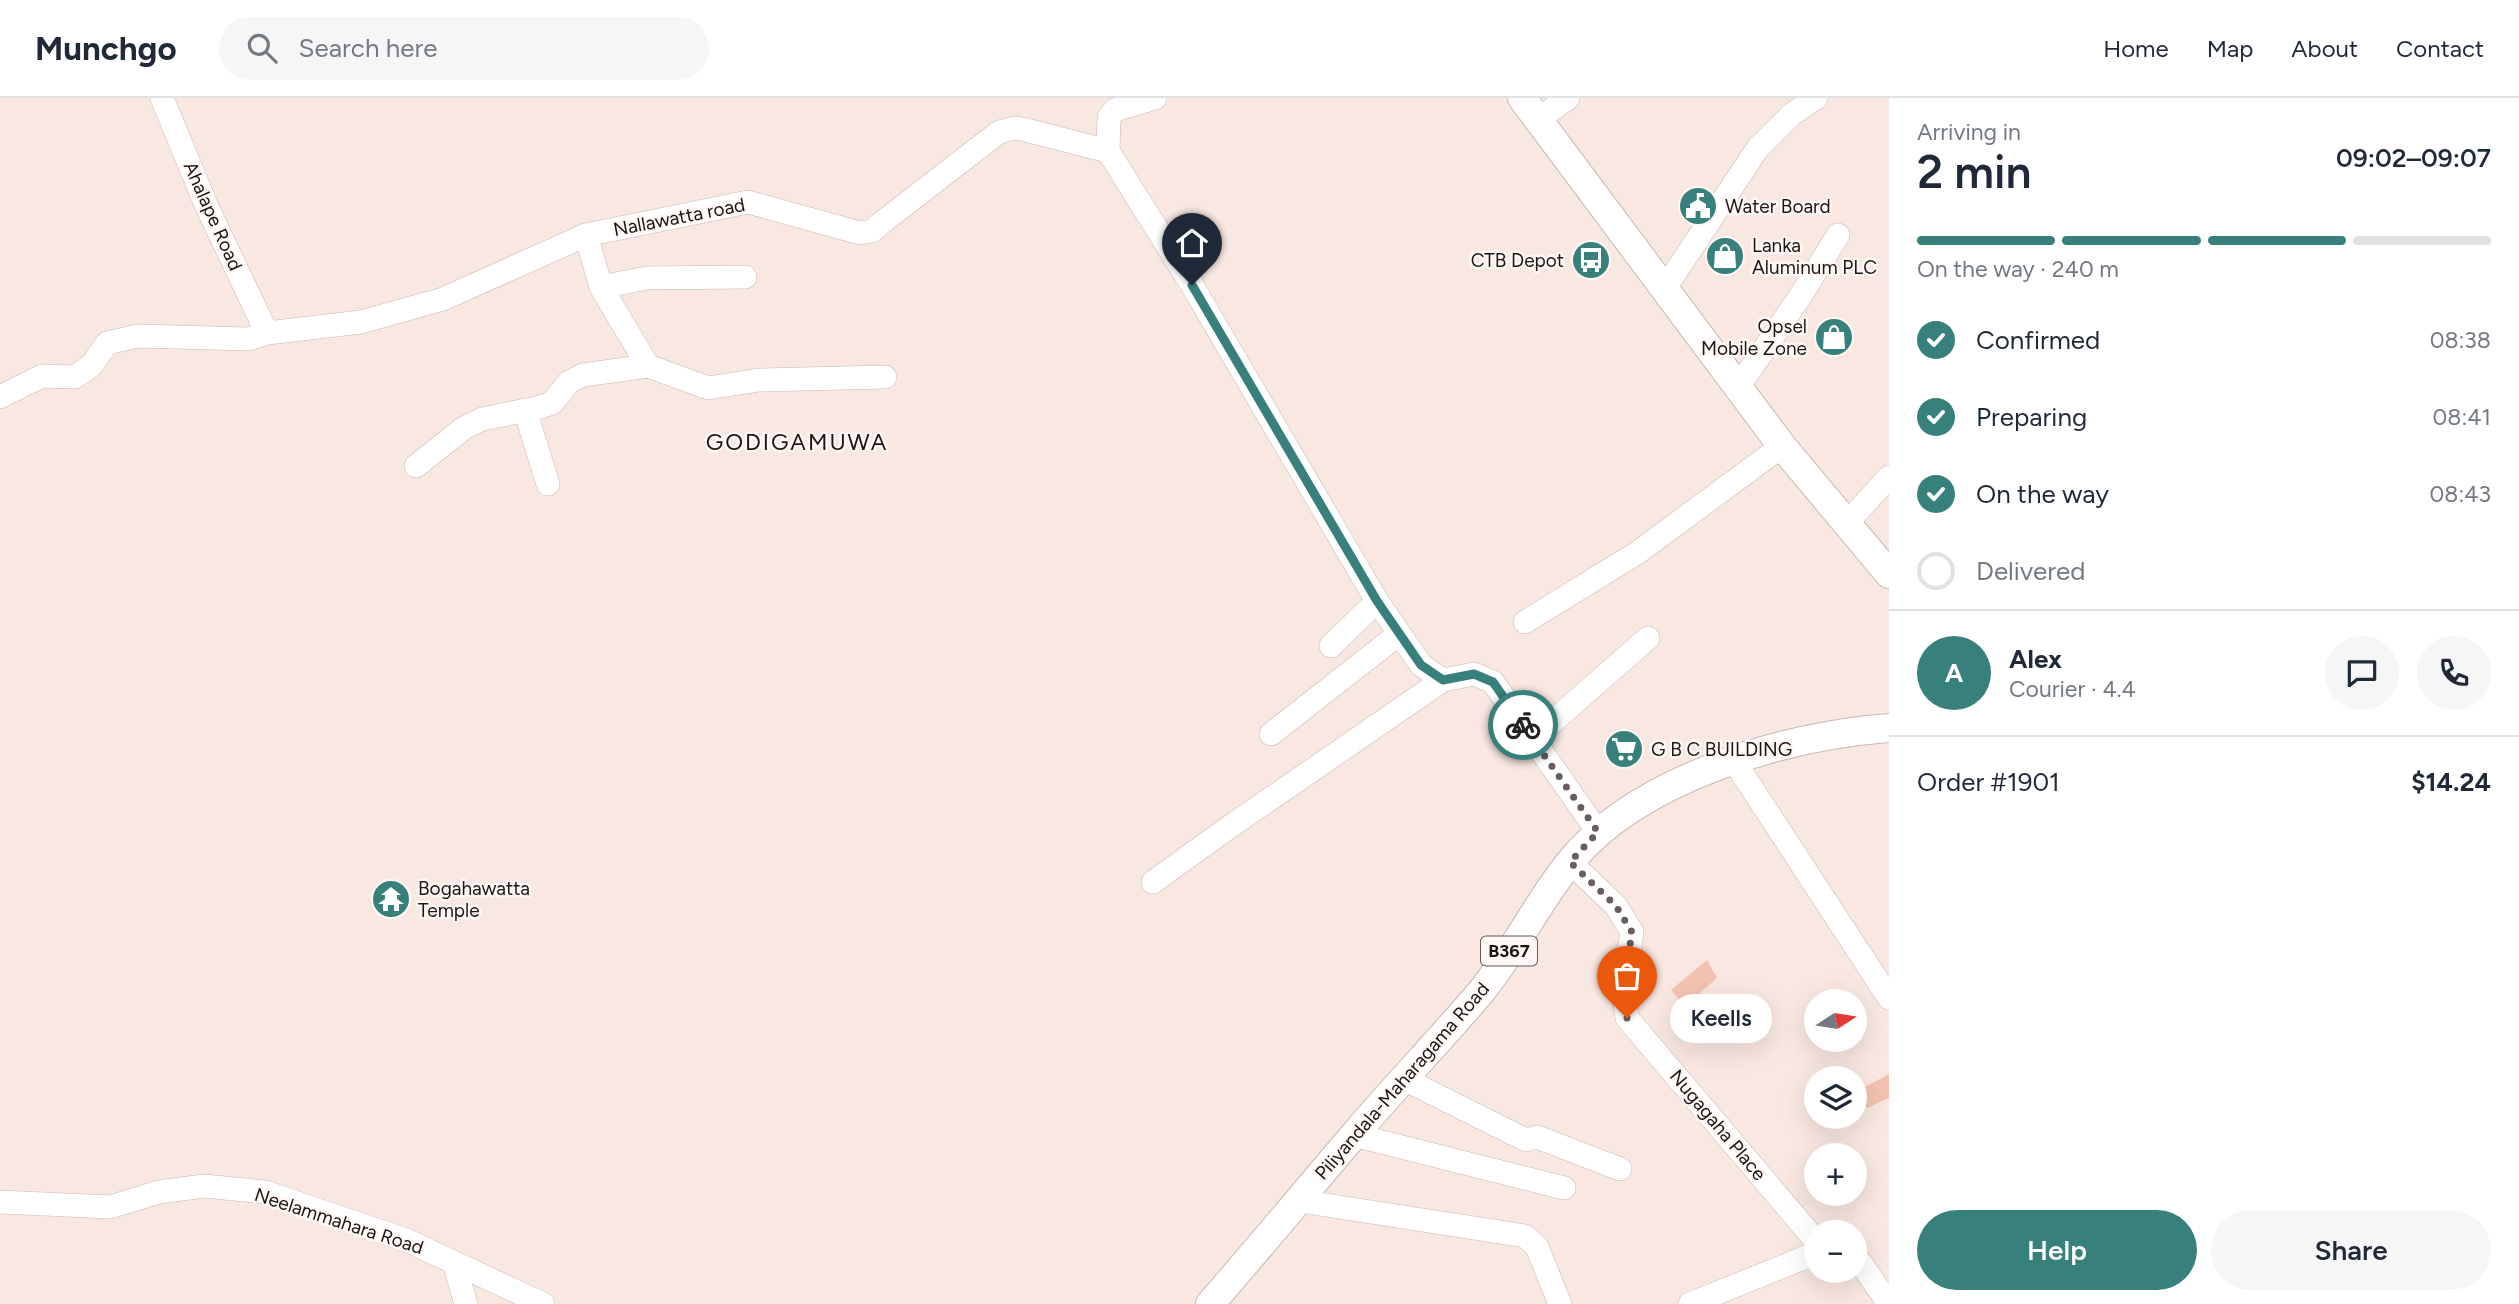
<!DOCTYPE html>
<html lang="en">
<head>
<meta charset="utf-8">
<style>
	body { margin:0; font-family:Figtree,sans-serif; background:#f6f6f7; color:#1f2937; height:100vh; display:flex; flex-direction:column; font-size:26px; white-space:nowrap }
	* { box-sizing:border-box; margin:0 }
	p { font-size:23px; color:#747a83 }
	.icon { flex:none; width:38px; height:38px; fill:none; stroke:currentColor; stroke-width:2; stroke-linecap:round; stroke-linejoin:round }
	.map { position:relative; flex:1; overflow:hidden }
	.sheet { display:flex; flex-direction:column; background:#fff; width:630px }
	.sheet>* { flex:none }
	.needle { width:46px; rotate:78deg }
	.controls { position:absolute; left:1804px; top:891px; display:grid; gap:14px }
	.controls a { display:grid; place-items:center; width:63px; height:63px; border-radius:50%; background:#fff; box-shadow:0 7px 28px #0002; font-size:35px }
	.pin { position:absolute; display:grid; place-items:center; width:60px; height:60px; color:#fff; margin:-72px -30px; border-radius:50% 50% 50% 0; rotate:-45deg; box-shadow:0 0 7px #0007 }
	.pin .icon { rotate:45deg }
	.courier { position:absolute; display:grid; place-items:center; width:70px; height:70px; margin:-35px; border:5px solid #38807b; border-radius:50%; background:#fff; color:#222; box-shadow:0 2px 9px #0007 }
	.bubble { position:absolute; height:49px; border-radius:24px; background:#fff; box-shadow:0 7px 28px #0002; font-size:23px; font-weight:600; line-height:49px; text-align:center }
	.summary em { font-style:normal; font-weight:600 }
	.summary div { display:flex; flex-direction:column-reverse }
	.summary { display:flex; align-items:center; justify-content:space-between; height:119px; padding:0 28px }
	h1 { font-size:46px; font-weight:600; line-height:52px }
	.bar { display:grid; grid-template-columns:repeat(4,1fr); gap:10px 7px; align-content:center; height:84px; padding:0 28px }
	.bar i { height:9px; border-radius:5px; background:#e0e1e3 }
	.bar .selected { background:#38807b }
	.bar p { grid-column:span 4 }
	.line { display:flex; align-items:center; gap:18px; padding:0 28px; border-top:2px solid #e0e1e3 }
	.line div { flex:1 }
	.round { display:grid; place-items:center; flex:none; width:74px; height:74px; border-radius:37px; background:#f6f6f7 }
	ol { padding:0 28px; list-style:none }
	li { display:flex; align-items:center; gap:21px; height:77px }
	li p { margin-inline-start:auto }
	li .icon { padding:7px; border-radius:50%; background:#38807b; color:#fff; stroke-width:4 }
	li:last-child { color:#747a83 }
	li i { width:38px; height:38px; border:4px solid #e0e1e3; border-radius:50% }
	.button { display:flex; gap:14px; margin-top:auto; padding:14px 28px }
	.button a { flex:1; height:80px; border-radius:42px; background:#38807b; color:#fff; font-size:28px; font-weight:600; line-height:80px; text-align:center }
	.button a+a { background:#f6f6f7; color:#1f2937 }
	header { display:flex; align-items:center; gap:42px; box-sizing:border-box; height:98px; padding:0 35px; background:#fff; border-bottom:2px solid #e0e1e3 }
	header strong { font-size:33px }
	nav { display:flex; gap:38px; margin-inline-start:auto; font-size:24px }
	.search { width:490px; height:63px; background:#f6f6f7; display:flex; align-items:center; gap:18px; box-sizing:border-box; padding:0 24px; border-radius:38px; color:#747a83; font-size:26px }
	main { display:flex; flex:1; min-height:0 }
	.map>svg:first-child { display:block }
</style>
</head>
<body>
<header>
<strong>Munchgo</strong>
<div class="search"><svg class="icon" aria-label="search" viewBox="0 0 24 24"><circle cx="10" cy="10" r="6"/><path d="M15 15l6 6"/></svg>Search here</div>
<nav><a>Home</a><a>Map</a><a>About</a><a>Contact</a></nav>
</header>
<main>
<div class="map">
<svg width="1889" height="1206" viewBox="0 0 1889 1206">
	<rect width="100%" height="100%" fill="#f9e7e1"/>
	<g fill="#f4c2b1">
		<path d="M1707,862l10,18 -32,28 -14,-16z"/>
		<path d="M1889,976v24l-22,10 -11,-16z"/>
	</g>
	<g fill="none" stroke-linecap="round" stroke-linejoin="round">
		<defs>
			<g id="minor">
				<path d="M162,0l45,109 60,126"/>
				<path d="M1539,21l29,-21"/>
				<path d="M1108,53l84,134 185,316 44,64 22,15 31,-6 19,8 105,150"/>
				<path d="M586,137l15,52 47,79 60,22 51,-8 126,-3"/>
				<path d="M601,189l46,-9 98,-1"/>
				<path d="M1665,190l93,-140 34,-34 24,-16"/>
				<path d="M1739,288l62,-91 37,-60"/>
				<path d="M0,299l42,-21 33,1 17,-12 15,-22 31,-7 110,3 19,-6 94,-11 82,-23 143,-64 162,-33 112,31 12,-2 8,-7 119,-92 15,-4 8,1 86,22 1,-34 6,-7 40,-12"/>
				<path d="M525,312l23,74"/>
				<path d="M416,368l48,-38 18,-9 55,-11 15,-5 17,-21 14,-7 65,-9"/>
				<path d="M1847,425l42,-46"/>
				<path d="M1525,524l112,-69 145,-107"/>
				<path d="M1331,548l46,-45"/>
				<path d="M1271,636l128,-100"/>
				<path d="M1533,641l115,-101"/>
				<path d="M1734,663l155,237"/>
				<path d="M1570,764l46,44 16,26 -9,58 4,28 189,223"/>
				<path d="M1153,784l75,-54 215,-148"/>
				<path d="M1404,981l122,61 11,-3 83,32"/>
				<path d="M1354,1037l210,53"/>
				<path d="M1300,1103l225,35 12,11 23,57"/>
				<path d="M0,1104l110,5 49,-15 45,-6 61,6 141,48 137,64"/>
				<path d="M1855,1158c13,14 20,32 34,46"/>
				<path d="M454,1165l12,41"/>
				<path d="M1690,1206l126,-51"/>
			</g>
			<g id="major">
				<path d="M1522,0l260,348 107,128"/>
				<path d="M1210,1206c49,-56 96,-113 144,-169 41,-48 85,-94 126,-142 34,-41 57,-90 90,-131 69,-84 214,-126 319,-134"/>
			</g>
		</defs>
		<use href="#minor" stroke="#c9b8b2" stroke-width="24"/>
		<use href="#major" stroke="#c9b8b2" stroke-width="30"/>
		<use href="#minor" stroke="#fff" stroke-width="23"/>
		<use href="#major" stroke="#fff" stroke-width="28"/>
	</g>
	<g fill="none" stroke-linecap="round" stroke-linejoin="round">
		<path stroke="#695e5b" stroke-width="7" stroke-dasharray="0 12.6" d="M1523,627l75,107 -28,30 46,44 16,26 -9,58 4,28"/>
		<path stroke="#38807b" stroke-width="9" d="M1192,187l185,316 44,64 22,15 31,-6 19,8 30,43"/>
	</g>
	<defs>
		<symbol id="civic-disc" viewBox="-11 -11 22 22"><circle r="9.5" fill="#38807b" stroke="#fef7f4"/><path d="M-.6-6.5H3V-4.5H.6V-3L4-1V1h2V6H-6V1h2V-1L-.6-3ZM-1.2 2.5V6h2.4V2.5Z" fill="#fff"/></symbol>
		<symbol id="shop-disc" viewBox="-11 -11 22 22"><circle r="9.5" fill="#38807b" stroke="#fef7f4"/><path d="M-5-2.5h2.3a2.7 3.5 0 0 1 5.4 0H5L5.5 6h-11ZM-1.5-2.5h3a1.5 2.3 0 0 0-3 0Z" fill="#fff"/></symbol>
		<symbol id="bus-disc" viewBox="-11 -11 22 22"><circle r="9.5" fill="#38807b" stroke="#fef7f4"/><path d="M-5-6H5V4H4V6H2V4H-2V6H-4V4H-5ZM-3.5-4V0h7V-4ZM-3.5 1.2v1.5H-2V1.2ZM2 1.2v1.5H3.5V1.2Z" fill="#fff"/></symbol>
		<symbol id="supermarket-disc" viewBox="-11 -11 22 22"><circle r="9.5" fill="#38807b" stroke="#fef7f4"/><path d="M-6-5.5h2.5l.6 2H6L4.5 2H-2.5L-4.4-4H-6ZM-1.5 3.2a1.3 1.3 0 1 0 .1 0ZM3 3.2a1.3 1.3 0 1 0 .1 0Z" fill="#fff"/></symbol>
		<symbol id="temple-disc" viewBox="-11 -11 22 22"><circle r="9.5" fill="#38807b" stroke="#fef7f4"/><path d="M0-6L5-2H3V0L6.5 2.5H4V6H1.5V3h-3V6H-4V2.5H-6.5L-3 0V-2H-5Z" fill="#fff"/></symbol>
	</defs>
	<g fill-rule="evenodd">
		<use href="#civic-disc" x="1676" y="86" width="44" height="44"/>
		<use href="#shop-disc" x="1703" y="136" width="44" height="44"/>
		<use href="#bus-disc" x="1569" y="140" width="44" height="44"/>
		<use href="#shop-disc" x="1812" y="217" width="44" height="44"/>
		<use href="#supermarket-disc" x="1602" y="629" width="44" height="44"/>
		<use href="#temple-disc" x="369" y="779" width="44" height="44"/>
	</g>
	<g text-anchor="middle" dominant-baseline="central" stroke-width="5" stroke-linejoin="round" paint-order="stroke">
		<rect fill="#fef7f4" stroke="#5f5956" stroke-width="2" x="1481" y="838.5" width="56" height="29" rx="5"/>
		<g font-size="18" font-weight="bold" fill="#1b1513">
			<text x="1509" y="853">B367</text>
		</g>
		<g font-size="19" fill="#1b1513" stroke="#fef7f4" text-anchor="start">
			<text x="1725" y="108">Water Board</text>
			<text x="1752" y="147">Lanka<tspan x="1752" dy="22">Aluminum PLC</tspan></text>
			<text x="1564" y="162" text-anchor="end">CTB Depot</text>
			<text x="1807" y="228" text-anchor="end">Opsel<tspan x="1807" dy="22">Mobile Zone</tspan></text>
			<text x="1651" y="651">G B C BUILDING</text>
			<text x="418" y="790">Bogahawatta<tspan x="418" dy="22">Temple</tspan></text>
		</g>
		<g font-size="19" fill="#1b1513" stroke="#fef7f4">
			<text transform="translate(213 118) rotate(66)">Ahalape Road</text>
			<text transform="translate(679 119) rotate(-11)">Nallawatta road</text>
			<text transform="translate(1402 983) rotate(-49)">Piliyandala-Maharagama Road</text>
			<text transform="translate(1718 1027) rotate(50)">Nugagaha Place</text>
			<text transform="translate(339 1123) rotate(18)">Neelammahara Road</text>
		</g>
		<g font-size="23" letter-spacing="2" fill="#1b1513" stroke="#fef7f4">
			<text x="797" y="344">GODIGAMUWA</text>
		</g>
	</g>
</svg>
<div class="controls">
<a><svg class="needle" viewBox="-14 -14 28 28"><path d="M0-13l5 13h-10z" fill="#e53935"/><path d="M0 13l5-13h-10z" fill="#747a83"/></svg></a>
<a><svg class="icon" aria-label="layers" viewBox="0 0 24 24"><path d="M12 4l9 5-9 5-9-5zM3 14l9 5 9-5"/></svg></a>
<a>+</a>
<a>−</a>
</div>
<div class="pin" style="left:1627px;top:920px;background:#ea580c"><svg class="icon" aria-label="bag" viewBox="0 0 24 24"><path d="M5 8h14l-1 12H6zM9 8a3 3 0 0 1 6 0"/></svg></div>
<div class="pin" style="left:1192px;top:187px;background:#1f2937"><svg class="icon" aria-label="home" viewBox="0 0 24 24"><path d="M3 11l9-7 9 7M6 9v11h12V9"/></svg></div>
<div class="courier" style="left:1523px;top:627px"><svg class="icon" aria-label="bike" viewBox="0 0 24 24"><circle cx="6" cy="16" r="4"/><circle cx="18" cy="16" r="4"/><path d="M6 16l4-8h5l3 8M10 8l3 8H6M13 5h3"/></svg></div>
<div class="bubble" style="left:1670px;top:896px;width:102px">Keells</div>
</div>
<section class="sheet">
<div class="summary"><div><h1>2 min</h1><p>Arriving in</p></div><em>09:02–09:07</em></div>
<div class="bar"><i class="selected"></i><i class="selected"></i><i class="selected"></i><i></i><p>On the way · 240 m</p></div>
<ol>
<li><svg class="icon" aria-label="check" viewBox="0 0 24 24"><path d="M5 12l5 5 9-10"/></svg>Confirmed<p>08:38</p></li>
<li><svg class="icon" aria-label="check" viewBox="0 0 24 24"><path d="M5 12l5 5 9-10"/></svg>Preparing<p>08:41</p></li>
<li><svg class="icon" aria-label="check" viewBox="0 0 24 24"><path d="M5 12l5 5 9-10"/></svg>On the way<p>08:43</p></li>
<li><i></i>Delivered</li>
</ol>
<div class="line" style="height:126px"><b class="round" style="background:#38807b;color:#fff">A</b><div><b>Alex</b><p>Courier · 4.4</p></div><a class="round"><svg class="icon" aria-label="chat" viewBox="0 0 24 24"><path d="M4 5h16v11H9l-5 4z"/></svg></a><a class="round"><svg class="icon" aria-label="phone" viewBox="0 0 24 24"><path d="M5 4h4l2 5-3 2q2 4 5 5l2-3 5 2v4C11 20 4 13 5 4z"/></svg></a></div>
<div class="line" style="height:91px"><div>Order #1901</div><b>$14.24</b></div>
<div class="button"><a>Help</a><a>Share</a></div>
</section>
</main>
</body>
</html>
